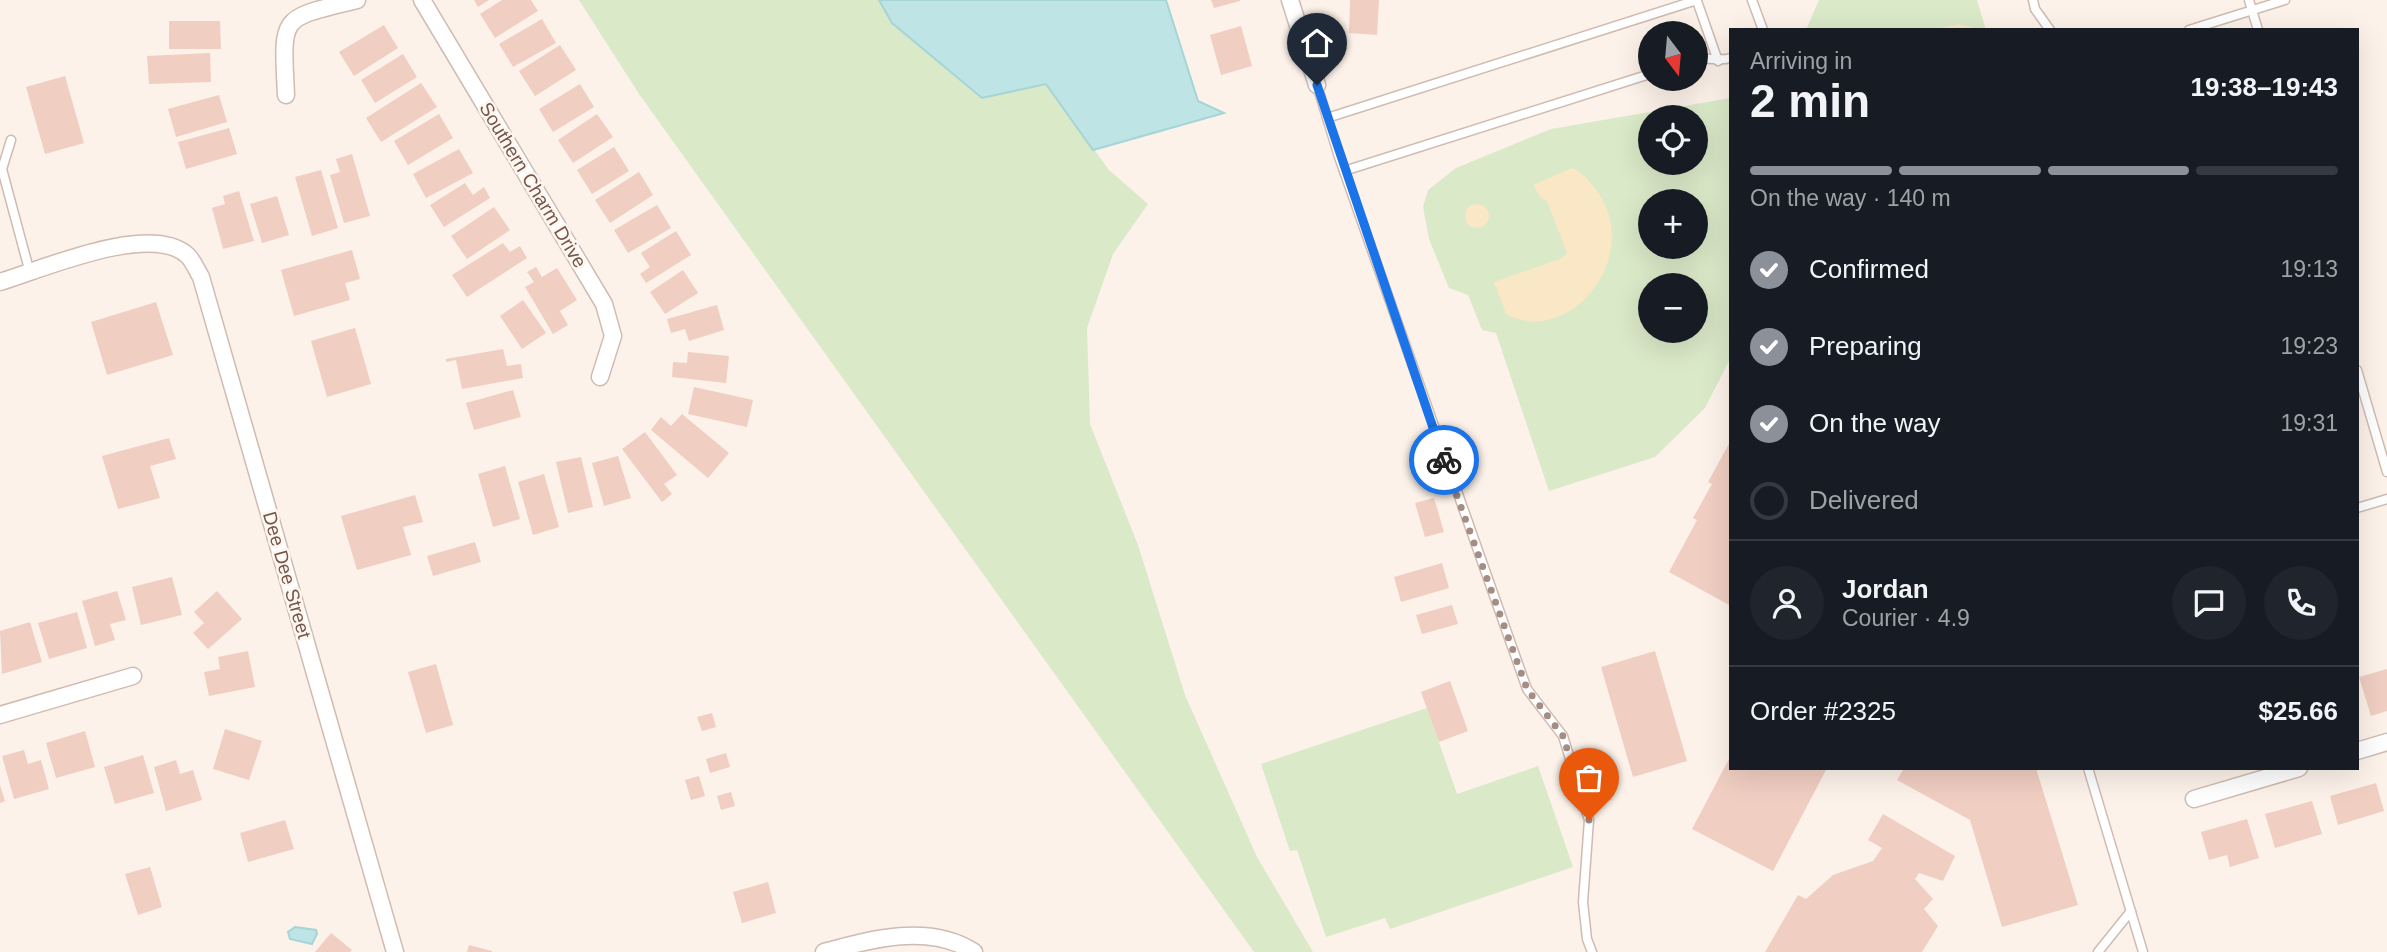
<!DOCTYPE html>
<html lang="en">
<head>
<meta charset="utf-8">
<style>
	body { margin:0; font-family:Arial,sans-serif; background:#20242c; color:#f1f3f6; height:100vh; display:flex; flex-direction:column; font-size:26px; white-space:nowrap }
	* { box-sizing:border-box; margin:0 }
	p { font-size:23px; color:#9ea1a6 }
	.icon { flex:none; width:38px; height:38px; fill:none; stroke:currentColor; stroke-width:2; stroke-linecap:round; stroke-linejoin:round }
	.map { position:relative; flex:1; overflow:hidden }
	.panel { position:absolute; left:1729px; top:28px; width:630px; height:742px; display:flex; flex-direction:column; background:#171b24; border-radius:0px; box-shadow:0 7px 28px #0002 }
	.panel>* { flex:none }
	.needle { width:46px; rotate:164deg }
	.controls { position:absolute; left:1638px; top:21px; display:grid; gap:14px }
	.controls a { display:grid; place-items:center; width:70px; height:70px; border-radius:50%; background:#171b24; box-shadow:0 7px 28px #0002; font-size:35px }
	.pin { position:absolute; display:grid; place-items:center; width:60px; height:60px; color:#fff; margin:-72px -30px; border-radius:50% 50% 50% 0; rotate:-45deg; box-shadow:0 0 7px #0007 }
	.pin .icon { rotate:45deg }
	.courier { position:absolute; display:grid; place-items:center; width:70px; height:70px; margin:-35px; border:5px solid #1a73e8; border-radius:50%; background:#fff; color:#222; box-shadow:0 2px 9px #0007 }
	.headline em { font-style:normal; font-weight:700 }
	.headline div { display:flex; flex-direction:column-reverse }
	.headline { display:flex; align-items:center; justify-content:space-between; height:119px; padding:0 21px }
	h1 { font-size:46px; font-weight:700; line-height:52px }
	.bar { display:grid; grid-template-columns:repeat(4,1fr); gap:10px 7px; align-content:center; height:84px; padding:0 21px }
	.bar i { height:9px; border-radius:5px; background:#363941 }
	.bar .selected { background:#8c9099 }
	.bar p { grid-column:span 4 }
	.line { display:flex; align-items:center; gap:18px; padding:0 21px; border-top:2px solid #363941 }
	.line div { flex:1 }
	.round { display:grid; place-items:center; flex:none; width:74px; height:74px; border-radius:37px; background:#20242c }
	ol { padding:0 21px; list-style:none }
	li { display:flex; align-items:center; gap:21px; height:77px }
	li p { margin-inline-start:auto }
	li .icon { padding:7px; border-radius:50%; background:#8c9099; color:#fff; stroke-width:4 }
	li:last-child { color:#9ea1a6 }
	li i { width:38px; height:38px; border:4px solid #363941; border-radius:50% }
	.map>svg:first-child { display:block }
</style>
</head>
<body>
<div class="map">
<svg width="2387" height="952" viewBox="0 0 2387 952">
	<rect width="100%" height="100%" fill="#fcf2e9"/>
	<g fill="#dae9c8" fill-rule="evenodd">
		<path d="M579,0h300l13,23 154,60 63,87 39,34 -35,50 -26,74 3,96 48,121 47,150 72,162 56,95h-59l-615,-858z"/>
		<path d="M1819,0h158l9,30h-180z"/>
		<path d="M1731,98v259l-26,51 -50,49 -106,34 -53,-158 -14,-3 -14,-35 -19,-7 -20,-49 -6,-32 5,-17 28,-22 95,-39zM1650,117h46v46h-46zM1650,201h46v46h-46zM1650,285h46v46h-46z"/>
		<path d="M1427,708l30,86 81,-28 35,101 -183,62 -5,-11 -59,19 -29,-87 -7,1 -29,-87z"/>
	</g>
	<g fill="#f9e7c6">
		<path d="M1959,24l23,6h-51z"/>
		<path d="M1572,168c12,5 20,16 27,26 43,64 -30,154 -93,120l-12,-32 66,-23 7,-6 -20,-52 -6,-3 -8,-13z"/>
		<circle cx="1477" cy="216" r="12"/>
	</g>
	<g fill="#bee4e5" stroke="#a5d5d6" stroke-width="2">
		<path d="M879,0h287l32,101 26,12 -131,37 -47,-66 -64,14 -90,-75z"/>
		<path d="M295,927l21,3 1,4 -5,10 -22,-5 -2,-7z"/>
	</g>
	<g fill="#f0cec2">
		<path d="M474,0h15l-11,7z"/>
		<path d="M502,0h29l7,11 -43,27 -15,-24z"/>
		<path d="M1211,0h29v1l-26,7z"/>
		<path d="M1350,0h29l-2,35 -28,-2z"/>
		<path d="M542,19l14,24 -43,24 -14,-23z"/>
		<path d="M169,21h51l1,28h-52z"/>
		<path d="M384,25l14,23 -44,28 -15,-24z"/>
		<path d="M1241,26l11,40 -31,9 -11,-40z"/>
		<path d="M560,45l16,25 -41,26 -16,-25z"/>
		<path d="M210,53l1,29 -62,2 -2,-28z"/>
		<path d="M403,54l14,23 -42,26 -14,-23z"/>
		<path d="M65,76l19,67 -39,11 -19,-67z"/>
		<path d="M421,83l16,24 -56,35 -15,-24z"/>
		<path d="M580,84l14,23 -41,25 -14,-23z"/>
		<path d="M219,95l8,27 -51,15 -8,-28z"/>
		<path d="M439,114l14,24 -45,27 -14,-24z"/>
		<path d="M597,114l16,23 -40,26 -15,-23z"/>
		<path d="M229,128l8,26 -51,15 -8,-27z"/>
		<path d="M614,147l15,24 -37,23 -15,-24z"/>
		<path d="M459,149l14,24 -47,25 -13,-24z"/>
		<path d="M352,154l18,62 -26,7 -14,-48 10,-3 -4,-13z"/>
		<path d="M321,170l17,58 -26,8 -17,-59z"/>
		<path d="M639,172l14,23 -43,28 -15,-23z"/>
		<path d="M465,183l8,12 11,-8 6,11 -46,29 -14,-22z"/>
		<path d="M239,191l15,50 -31,8 -11,-41 13,-4 -2,-8z"/>
		<path d="M277,196l12,39 -27,8 -12,-39z"/>
		<path d="M657,205l14,23 -43,25 -14,-23z"/>
		<path d="M494,207l16,23 -43,29 -16,-23z"/>
		<path d="M676,231l15,24 -45,28 -6,-9 10,-7 -9,-14z"/>
		<path d="M503,243l7,9 10,-6 7,12 -60,39 -15,-22z"/>
		<path d="M352,250l8,29 -15,4 5,17 -56,16 -13,-46z"/>
		<path d="M536,267l6,10 15,-9 20,32 -17,11 8,14 -15,9 -28,-47 9,-5 -7,-10z"/>
		<path d="M683,270l15,23 -33,21 -15,-22z"/>
		<path d="M523,300l23,33 -24,16 -22,-33z"/>
		<path d="M156,302l17,53 -66,20 -16,-53z"/>
		<path d="M717,305l7,25 -35,11 -4,-12 -14,4 -4,-14z"/>
		<path d="M355,328l16,56 -44,13 -16,-56z"/>
		<path d="M503,349l4,17 14,-2 2,14 -61,11 -6,-29 -10,2v-3z"/>
		<path d="M688,352l41,4 -3,27 -54,-6 1,-15 14,1z"/>
		<path d="M694,387l59,13 -6,27 -59,-13z"/>
		<path d="M513,390l8,27 -47,13 -8,-27z"/>
		<path d="M682,414l47,39 -21,25 -57,-48 10,-13 10,9z"/>
		<path d="M645,432l32,43 -13,9 8,10 -10,8 -40,-53z"/>
		<path d="M169,438l7,21 -26,7 10,32 -42,11 -16,-53z"/>
		<path d="M1731,440v166l-62,-34 28,-52 -4,-2 19,-34 -4,-2z"/>
		<path d="M618,456l13,42 -27,8 -12,-43z"/>
		<path d="M581,457l12,50 -25,6 -12,-51z"/>
		<path d="M505,466l15,53 -27,8 -15,-53z"/>
		<path d="M544,474l15,53 -26,8 -15,-53z"/>
		<path d="M415,495l8,27 -20,5 8,28 -54,15 -16,-54z"/>
		<path d="M1434,498l10,34 -19,5 -10,-34z"/>
		<path d="M475,542l6,20 -48,14 -6,-20z"/>
		<path d="M1442,563l7,25 -48,14 -7,-25z"/>
		<path d="M172,577l10,38 -41,10 -9,-38z"/>
		<path d="M117,591l9,29 -16,4 5,16 -20,6 -13,-45z"/>
		<path d="M217,591l25,28 -34,30 -15,-16 11,-10 -10,-11z"/>
		<path d="M1452,605l6,19 -36,10 -6,-19z"/>
		<path d="M77,612l10,36 -38,11 -11,-36z"/>
		<path d="M30,622l12,40 -40,12 -2,-43z"/>
		<path d="M248,651l7,36 -46,9 -5,-24 16,-3 -2,-12z"/>
		<path d="M1655,651l32,110 -54,16 -32,-110z"/>
		<path d="M436,664l17,61 -27,8 -18,-61z"/>
		<path d="M2387,669v42l-16,5 -12,-39z"/>
		<path d="M1450,681l18,50 -29,11 -18,-50z"/>
		<path d="M712,713l4,14 -14,4 -5,-14z"/>
		<path d="M225,729l37,12 -13,39 -36,-11z"/>
		<path d="M85,731l10,36 -39,11 -10,-35z"/>
		<path d="M24,750l4,14 13,-4 8,29 -35,10 -12,-43z"/>
		<path d="M726,753l4,14 -20,6 -4,-14z"/>
		<path d="M143,755l11,38 -39,11 -11,-37z"/>
		<path d="M1731,755v13h96l-54,103 -81,-42z"/>
		<path d="M176,760l4,14 13,-4 9,30 -36,11 -12,-44z"/>
		<path d="M1904,768h132l42,137 -76,22 -32,-107 -73,-40z"/>
		<path d="M699,776l6,20 -14,4 -6,-20z"/>
		<path d="M2376,783l8,28 -46,14 -8,-29z"/>
		<path d="M0,785l5,16 -5,2z"/>
		<path d="M731,792l4,14 -14,4 -4,-14z"/>
		<path d="M2312,801l10,33 -47,14 -10,-34z"/>
		<path d="M1883,814l72,42 -12,25 -24,-8 -4,6 18,20 -9,10 14,17 -16,26h-157l33,-57 8,4 27,-24 40,-14 9,-13 -14,-8z"/>
		<path d="M2247,819l12,39 -29,9 -3,-12 -18,5 -8,-28z"/>
		<path d="M285,820l9,29 -46,13 -8,-29z"/>
		<path d="M150,867l12,40 -24,8 -13,-41z"/>
		<path d="M768,882l8,31 -34,10 -9,-31z"/>
		<path d="M331,933l21,17 -2,2h-35z"/>
		<path d="M469,945l23,6v1h-25z"/>
	</g>
	<g fill="none" stroke-linecap="round" stroke-linejoin="round">
		<defs>
			<g id="service">
				<path d="M1752,0l11,30"/>
				<path d="M2033,0l2,9 15,21"/>
				<path d="M2249,0l9,30"/>
				<path d="M1697,1l21,60"/>
				<path d="M2189,30l96,-30"/>
				<path d="M1696,60c13,-4 21,2 35,-2"/>
				<path d="M1317,85l22,72 188,532 36,47 26,84 -6,82 4,37 5,13"/>
				<path d="M1327,118l370,-118"/>
				<path d="M11,140l-9,29 28,104"/>
				<path d="M1344,171l306,-97"/>
				<path d="M2357,370l30,102"/>
				<path d="M2357,508l30,-9"/>
				<path d="M2088,768l55,184"/>
				<path d="M2098,952l33,-41"/>
			</g>
			<g id="minor">
				<path d="M422,0l182,304 9,32 -13,41"/>
				<path d="M1290,0l27,85"/>
				<path d="M286,95c-4,-81 -7,-76 71,-95"/>
				<path d="M0,282c43,-13 150,-60 187,-27 6,5 10,16 14,22l194,675"/>
				<path d="M0,715l133,-39"/>
				<path d="M2357,751l30,-9"/>
				<path d="M2194,799l105,-31"/>
				<path d="M824,952c47,-13 106,-29 150,0"/>
			</g>
		</defs>
		<use href="#service" stroke="#cfbbb1" stroke-width="11"/>
		<use href="#minor" stroke="#cfbbb1" stroke-width="19"/>
		<use href="#service" stroke="#fff" stroke-width="8"/>
		<use href="#minor" stroke="#fff" stroke-width="16"/>
	</g>
	<g fill="none" stroke-linecap="round" stroke-linejoin="round">
		<path stroke="#a48d84" stroke-width="7" stroke-dasharray="0 12.6" d="M1444,460l83,229 36,47 26,84"/>
		<path stroke="#1a73e8" stroke-width="9" d="M1317,85l127,375"/>
	</g>
	<g text-anchor="middle" dominant-baseline="central" stroke-width="5" stroke-linejoin="round" paint-order="stroke">
		<g font-size="19" fill="#75564d" stroke="#fef7f0">
			<text transform="translate(533 185) rotate(59)">Southern Charm Drive</text>
			<text transform="translate(287 575) rotate(74)">Dee Dee Street</text>
		</g>
	</g>
</svg>
<div class="controls">
<a><svg class="needle" viewBox="-14 -14 28 28"><path d="M0-13l5 13h-10z" fill="#e53935"/><path d="M0 13l5-13h-10z" fill="#9ea1a6"/></svg></a>
<a><svg class="icon" aria-label="locate" viewBox="0 0 24 24"><circle cx="12" cy="12" r="6"/><path d="M12 2v4M12 18v4M2 12h4M18 12h4"/></svg></a>
<a>+</a>
<a>−</a>
</div>
<div class="pin" style="left:1589px;top:820px;background:#ea580c"><svg class="icon" aria-label="bag" viewBox="0 0 24 24"><path d="M5 8h14l-1 12H6zM9 8a3 3 0 0 1 6 0"/></svg></div>
<div class="pin" style="left:1317px;top:85px;background:#1f2937"><svg class="icon" aria-label="home" viewBox="0 0 24 24"><path d="M3 11l9-7 9 7M6 9v11h12V9"/></svg></div>
<div class="courier" style="left:1444px;top:460px"><svg class="icon" aria-label="bike" viewBox="0 0 24 24"><circle cx="6" cy="16" r="4"/><circle cx="18" cy="16" r="4"/><path d="M6 16l4-8h5l3 8M10 8l3 8H6M13 5h3"/></svg></div>
<section class="panel">
<div class="headline"><div><h1>2 min</h1><p>Arriving in</p></div><em>19:38–19:43</em></div>
<div class="bar"><i class="selected"></i><i class="selected"></i><i class="selected"></i><i></i><p>On the way · 140 m</p></div>
<ol>
<li><svg class="icon" aria-label="check" viewBox="0 0 24 24"><path d="M5 12l5 5 9-10"/></svg>Confirmed<p>19:13</p></li>
<li><svg class="icon" aria-label="check" viewBox="0 0 24 24"><path d="M5 12l5 5 9-10"/></svg>Preparing<p>19:23</p></li>
<li><svg class="icon" aria-label="check" viewBox="0 0 24 24"><path d="M5 12l5 5 9-10"/></svg>On the way<p>19:31</p></li>
<li><i></i>Delivered</li>
</ol>
<div class="line" style="height:126px"><a class="round"><svg class="icon" aria-label="person" viewBox="0 0 24 24"><circle cx="12" cy="8" r="4"/><path d="M4 21q1-7 8-7t8 7"/></svg></a><div><b>Jordan</b><p>Courier · 4.9</p></div><a class="round"><svg class="icon" aria-label="chat" viewBox="0 0 24 24"><path d="M4 5h16v11H9l-5 4z"/></svg></a><a class="round"><svg class="icon" aria-label="phone" viewBox="0 0 24 24"><path d="M5 4h4l2 5-3 2q2 4 5 5l2-3 5 2v4C11 20 4 13 5 4z"/></svg></a></div>
<div class="line" style="height:91px"><div>Order #2325</div><b>$25.66</b></div>
</section>
</div>
</body>
</html>
